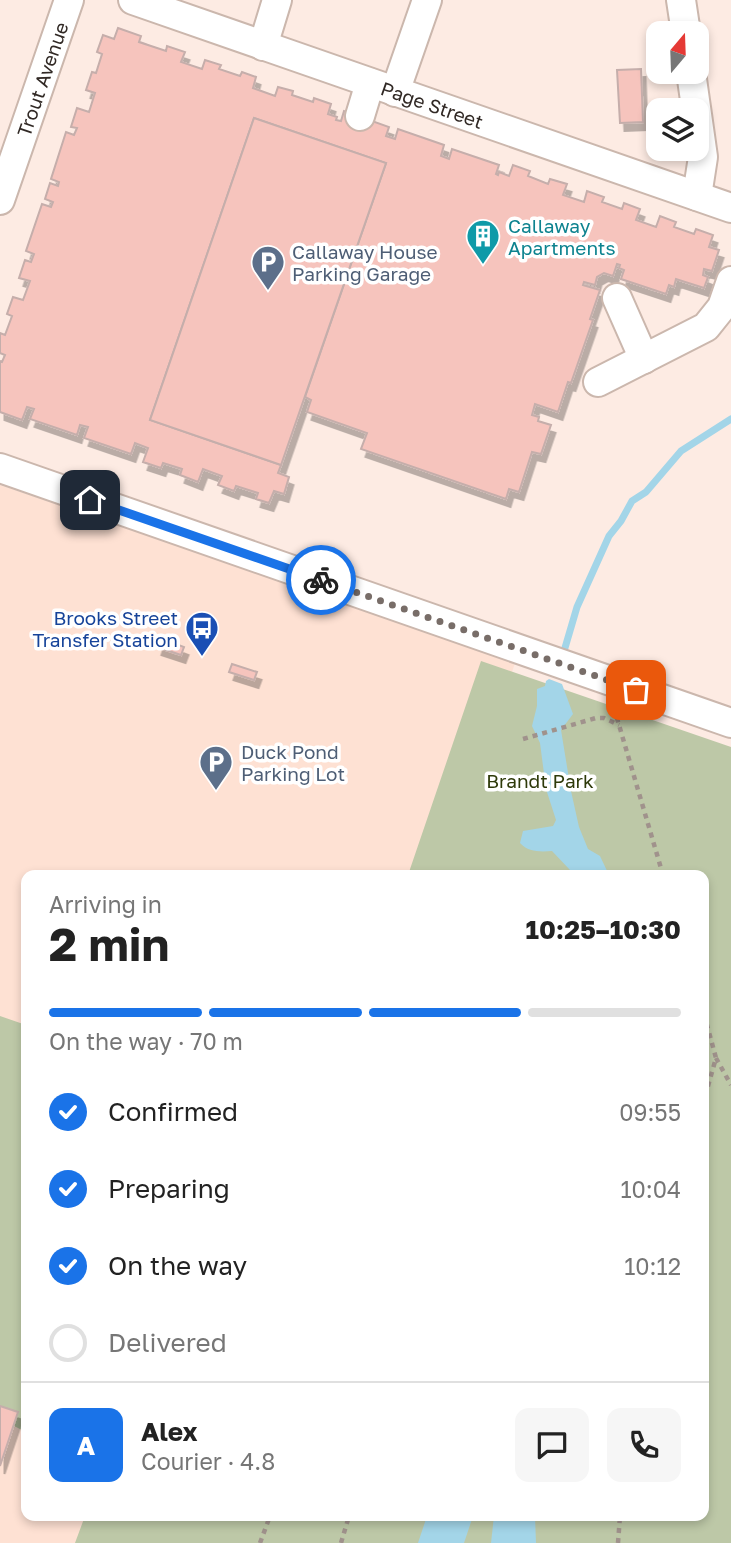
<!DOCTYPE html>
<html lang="en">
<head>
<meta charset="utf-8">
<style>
	body { margin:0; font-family:"Golos Text",sans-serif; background:#f6f6f6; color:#222; height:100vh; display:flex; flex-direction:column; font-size:26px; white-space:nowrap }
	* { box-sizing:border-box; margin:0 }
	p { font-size:23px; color:#767676 }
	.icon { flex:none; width:38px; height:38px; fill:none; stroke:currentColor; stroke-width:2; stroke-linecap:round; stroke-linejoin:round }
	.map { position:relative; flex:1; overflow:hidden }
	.side { position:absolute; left:21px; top:870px; width:688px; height:651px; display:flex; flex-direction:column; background:#fff; border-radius:14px; box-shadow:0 4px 10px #0003 }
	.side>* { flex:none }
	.needle { width:46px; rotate:19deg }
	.fabs { position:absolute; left:646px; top:21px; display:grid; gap:14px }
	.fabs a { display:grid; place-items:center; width:63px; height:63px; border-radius:14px; background:#fff; box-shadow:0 4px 10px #0003; font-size:35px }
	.pin { position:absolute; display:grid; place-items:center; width:60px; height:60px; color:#fff; margin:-30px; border-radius:14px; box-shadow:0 4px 10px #0006 }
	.courier { position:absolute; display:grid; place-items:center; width:70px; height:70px; margin:-35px; border:5px solid #1a73e8; border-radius:50%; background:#fff; color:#222; box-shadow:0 2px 9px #0007 }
	.summary em { font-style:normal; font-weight:700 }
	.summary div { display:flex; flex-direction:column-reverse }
	.summary { display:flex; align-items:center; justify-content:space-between; height:119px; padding:0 28px }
	h1 { font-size:46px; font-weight:700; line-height:52px }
	.bar { display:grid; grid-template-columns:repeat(4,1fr); gap:10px 7px; align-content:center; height:84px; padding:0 28px }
	.bar i { height:9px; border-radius:5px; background:#e0e0e0 }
	.bar .active { background:#1a73e8 }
	.bar p { grid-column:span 4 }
	.line { display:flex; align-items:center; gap:18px; padding:0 28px; border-top:2px solid #e0e0e0 }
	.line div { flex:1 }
	.round { display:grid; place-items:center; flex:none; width:74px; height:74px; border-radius:14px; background:#f6f6f6 }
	ol { padding:0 28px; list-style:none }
	li { display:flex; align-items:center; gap:21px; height:77px }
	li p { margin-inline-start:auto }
	li .icon { padding:7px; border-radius:50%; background:#1a73e8; color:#fff; stroke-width:4 }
	li:last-child { color:#767676 }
	li i { width:38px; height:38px; border:4px solid #e0e0e0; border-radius:50% }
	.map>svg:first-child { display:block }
</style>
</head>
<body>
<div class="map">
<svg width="731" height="1543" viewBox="0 0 731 1543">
	<defs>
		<filter id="shadow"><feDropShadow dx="4.5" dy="8" stdDeviation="0" flood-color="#0004"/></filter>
	</defs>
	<rect width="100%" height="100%" fill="#fdebe3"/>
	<path fill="#fee1d3" d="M0,485l516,175 -72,215h-418v641h204l-10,27h-220z"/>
	<g fill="#bdc8a7">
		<path d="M481,661l250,86v796h-656l10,-27h619v-641h-296z"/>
		<path d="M0,1016l26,9v407l-12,-6 4,-14 -18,-6z"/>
	</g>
	<g fill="#a3d5e8">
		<path d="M549,679l13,5 11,30 -12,16 10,61 8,36 9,22 12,7 9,19h-38l-1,-5 -18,-19c-12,1 -24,1 -32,-8l3,-12 30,-5 3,-6 -10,-31 -6,-46 -8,-17 5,-20v-17l8,-3 1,-5z"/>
		<path d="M427,1516h46l-9,27h-46z"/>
		<path d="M494,1516h41l1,27h-45z"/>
	</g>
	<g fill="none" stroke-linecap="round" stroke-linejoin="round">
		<path stroke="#a3d5e8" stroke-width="7" d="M562,658l15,-51 32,-71 12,-15 11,-20 14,-9 35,-41 50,-32"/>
	</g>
	<g fill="#f6c4bd" stroke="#c5aeab" stroke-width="2" filter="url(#shadow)">
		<path d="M118,28l23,8 -2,6 27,9 1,-5 18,6 -4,10 21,7 3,-9 16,5 -2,4 21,7 2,-4 14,5 -3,11 22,8 3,-9 15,4 -1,4 21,7 1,-4 17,6 -3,10 9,3 -1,3 5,1 3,-10 45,16 -3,9 9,3 3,-10 46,16 -3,11 8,3 3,-10 47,16 -3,9 2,1 1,-3 10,4 4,-11 17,6 -2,5 20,8 2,-5 17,5 -4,11 21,7 3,-11 17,6 -2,5 20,7 2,-6 16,6 -4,11 20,7 4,-11 16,6 -2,5 20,7 2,-5 17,6 -4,12 10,3 -7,21 -8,-2 -1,6 5,2 -4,11 -28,-9 -2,8 -5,-2 -3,9 -45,-15 3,-9 -5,-2 1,-3 -3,-1 -4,12 -9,-3 -7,4 -2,8 -11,-3 -1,3 17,5 -10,29 3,1 -22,63 -3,-1 -10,30 -23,-8 -3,11 7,2 -1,4 13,4 -10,29 -9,-2 -13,40 -10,-3 -3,10 -145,-50 6,-16 -60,-21 4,-12 -6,-3 81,-234 -132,-45 -104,302 131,45 -3,8 11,4 -5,17 -10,-3 -5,12 -13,-4 2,-6 -22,-7 -2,5 -16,-6 4,-9 -19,-7 -5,13 -18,-7 2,-6 -19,-6 -2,5 -18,-6 5,-14 -13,-5 -4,11 -47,-16 4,-11 -8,-2 -3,10 -47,-16 4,-10 -7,-2 -5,13 -22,-8v-51l2,1 3,-7 -5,-2v-20l5,2 7,-19 -5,-2 6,-17 10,3 7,-19 -11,-3 6,-18 6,2 3,-8 -8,-3 16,-47 9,3 2,-5 -8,-3 5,-16 8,3 1,-4 -8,-3 15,-47 8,3 3,-7 -6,-1 6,-19 12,4 6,-19 -9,-3 6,-18 4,1 6,-19 -5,-2 6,-17 11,4z"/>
		<path d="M641,69l2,53 -23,1 -3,-53z"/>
		<path d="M254,118l132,45 -105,302 -131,-45z"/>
		<path d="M160,638l24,9 -3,8 -24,-8z"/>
		<path d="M232,664l25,8 -3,8 -25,-8z"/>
		<path d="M0,1406l18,6 -18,54z"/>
	</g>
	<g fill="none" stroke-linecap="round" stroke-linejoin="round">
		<defs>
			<g id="minor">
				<path id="s1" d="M133,0l598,208"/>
				<path d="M681,0l5,33"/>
				<path d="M263,46l14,-46"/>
				<path d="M691,72l12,85 -6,39"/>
				<path d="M395,92l32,-92"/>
				<path d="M360,116l10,-33"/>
				<path id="s2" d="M0,200l69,-200"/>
				<path d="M617,298l27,61"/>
				<path d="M598,382l108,-55 16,-20 9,-26"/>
				<path d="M0,468l731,255"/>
			</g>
		</defs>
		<use href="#minor" stroke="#cbb7ad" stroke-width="32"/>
		<g stroke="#a0928c" stroke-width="4.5" stroke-dasharray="5 5" stroke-linecap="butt">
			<path d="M614,708l49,167"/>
			<path d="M523,739l73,-21h8l15,7"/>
			<path d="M704,1014l12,44 -12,42"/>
			<path d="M716,1058l15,27"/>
			<path d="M260,1543l10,-27"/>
			<path d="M341,1543l8,-27"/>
			<path d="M618,1543l2,-27"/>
		</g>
		<use href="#minor" stroke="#fff" stroke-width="28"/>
	</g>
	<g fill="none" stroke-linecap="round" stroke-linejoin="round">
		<path stroke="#786d68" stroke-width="7" stroke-dasharray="0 12.6" d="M321,580l315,110"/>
		<path stroke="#1a73e8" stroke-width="9" d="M90,500l231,80"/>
	</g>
	<defs>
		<symbol id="building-pin" viewBox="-11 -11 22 30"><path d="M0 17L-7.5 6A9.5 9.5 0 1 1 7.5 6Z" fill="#0f9aa8" stroke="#fff"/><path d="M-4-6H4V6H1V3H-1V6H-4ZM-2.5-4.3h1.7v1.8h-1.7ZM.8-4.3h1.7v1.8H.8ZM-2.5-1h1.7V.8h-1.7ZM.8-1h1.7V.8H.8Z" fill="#fff"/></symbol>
		<symbol id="parking-pin" viewBox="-11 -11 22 30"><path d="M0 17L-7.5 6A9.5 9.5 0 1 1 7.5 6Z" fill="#5c6f8a" stroke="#fff"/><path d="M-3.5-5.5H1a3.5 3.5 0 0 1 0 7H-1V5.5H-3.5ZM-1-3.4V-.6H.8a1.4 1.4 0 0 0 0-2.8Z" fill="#fff"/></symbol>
		<symbol id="bus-pin" viewBox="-11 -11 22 30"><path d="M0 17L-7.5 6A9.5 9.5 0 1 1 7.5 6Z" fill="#1a4fb4" stroke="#fff"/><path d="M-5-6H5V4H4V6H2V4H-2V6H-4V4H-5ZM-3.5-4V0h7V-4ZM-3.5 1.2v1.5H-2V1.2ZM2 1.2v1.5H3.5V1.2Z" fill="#fff"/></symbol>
	</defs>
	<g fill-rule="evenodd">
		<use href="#building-pin" x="464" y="217" width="38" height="52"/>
		<use href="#parking-pin" x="249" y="243" width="38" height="52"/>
		<use href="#bus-pin" x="183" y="609" width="38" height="52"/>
		<use href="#parking-pin" x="197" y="743" width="38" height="52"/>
	</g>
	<g text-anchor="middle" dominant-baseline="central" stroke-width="7" stroke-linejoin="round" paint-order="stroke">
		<g font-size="19" fill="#312925" stroke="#fff">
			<text stroke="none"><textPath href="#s2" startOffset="128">Trout Avenue</textPath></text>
			<text stroke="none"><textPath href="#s1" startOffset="317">Page Street</textPath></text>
		</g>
		<g font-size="19" fill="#0d838f" stroke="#fff" text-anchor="start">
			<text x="508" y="225">Callaway<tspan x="508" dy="22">Apartments</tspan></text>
		</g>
		<g font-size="19" fill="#4e5e75" stroke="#fff" text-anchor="start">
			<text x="292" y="251">Callaway House<tspan x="292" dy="22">Parking Garage</tspan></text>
			<text x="241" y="751">Duck Pond<tspan x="241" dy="22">Parking Lot</tspan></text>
		</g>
		<g font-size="19" fill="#164399" stroke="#fff" text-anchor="end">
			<text x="178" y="617">Brooks Street<tspan x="178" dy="22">Transfer Station</tspan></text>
		</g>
		<g font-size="19" fill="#2e3a0a" stroke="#fff">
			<text x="540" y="780">Brandt Park</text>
		</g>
	</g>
</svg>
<div class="fabs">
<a><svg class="needle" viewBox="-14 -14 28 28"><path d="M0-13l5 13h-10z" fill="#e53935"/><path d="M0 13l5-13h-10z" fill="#767676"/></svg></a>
<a><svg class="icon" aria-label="layers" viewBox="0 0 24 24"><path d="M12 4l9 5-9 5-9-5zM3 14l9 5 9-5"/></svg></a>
</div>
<div class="pin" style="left:636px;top:690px;background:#ea580c"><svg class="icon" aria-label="bag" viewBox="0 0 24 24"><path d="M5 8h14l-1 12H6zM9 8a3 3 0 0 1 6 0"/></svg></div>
<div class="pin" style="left:90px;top:500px;background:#1f2937"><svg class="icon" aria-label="home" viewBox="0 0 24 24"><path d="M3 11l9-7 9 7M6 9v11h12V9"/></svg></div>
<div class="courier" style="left:321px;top:580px"><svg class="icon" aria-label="bike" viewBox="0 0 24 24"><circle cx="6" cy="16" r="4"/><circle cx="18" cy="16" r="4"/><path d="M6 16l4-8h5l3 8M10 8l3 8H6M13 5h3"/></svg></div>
<section class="side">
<div class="summary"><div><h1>2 min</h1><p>Arriving in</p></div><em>10:25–10:30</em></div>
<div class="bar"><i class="active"></i><i class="active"></i><i class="active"></i><i></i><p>On the way · 70 m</p></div>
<ol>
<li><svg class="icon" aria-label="check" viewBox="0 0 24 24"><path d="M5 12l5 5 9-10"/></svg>Confirmed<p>09:55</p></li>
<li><svg class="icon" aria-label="check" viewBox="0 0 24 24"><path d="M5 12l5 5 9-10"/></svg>Preparing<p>10:04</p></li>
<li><svg class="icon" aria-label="check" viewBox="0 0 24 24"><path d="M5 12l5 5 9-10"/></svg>On the way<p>10:12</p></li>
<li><i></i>Delivered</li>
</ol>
<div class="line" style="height:126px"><b class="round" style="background:#1a73e8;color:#fff">A</b><div><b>Alex</b><p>Courier · 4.8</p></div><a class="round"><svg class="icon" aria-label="chat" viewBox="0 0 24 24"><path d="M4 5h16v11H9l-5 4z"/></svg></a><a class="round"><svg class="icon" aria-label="phone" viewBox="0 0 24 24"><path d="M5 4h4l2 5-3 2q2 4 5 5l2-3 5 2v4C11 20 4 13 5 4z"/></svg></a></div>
</section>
</div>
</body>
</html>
